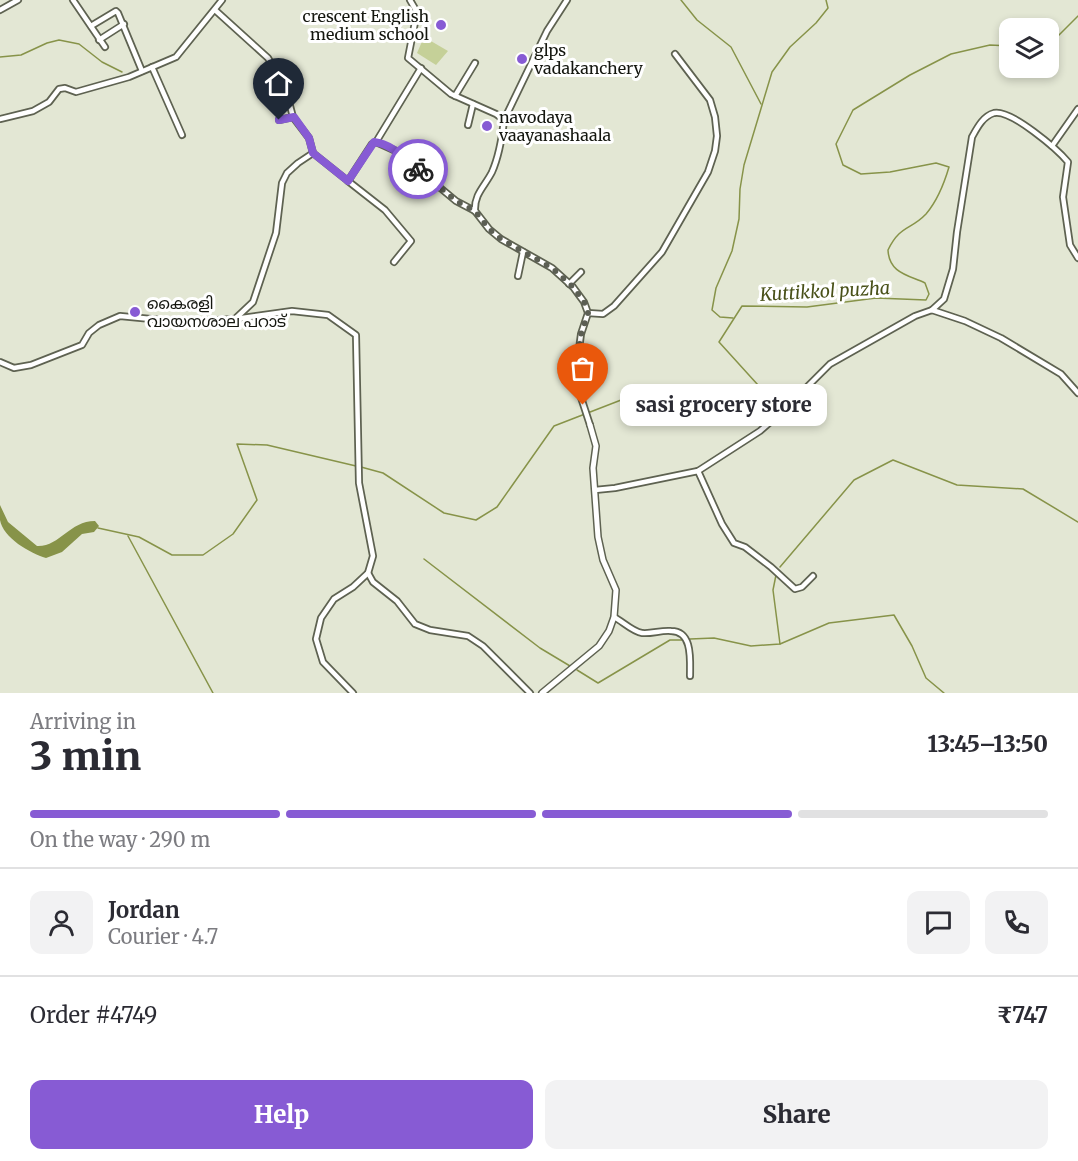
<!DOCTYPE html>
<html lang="en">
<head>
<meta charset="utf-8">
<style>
	body { margin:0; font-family:Merriweather,"Noto Sans Malayalam",serif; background:#f2f2f3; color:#2b2b33; height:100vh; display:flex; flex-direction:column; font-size:22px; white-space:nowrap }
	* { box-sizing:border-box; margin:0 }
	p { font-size:20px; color:#7c7c81 }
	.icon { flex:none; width:33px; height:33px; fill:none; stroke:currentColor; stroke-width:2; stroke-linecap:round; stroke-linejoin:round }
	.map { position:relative; height:693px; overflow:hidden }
	.side { display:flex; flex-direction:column; background:#fff; flex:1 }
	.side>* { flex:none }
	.tools { position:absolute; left:999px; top:18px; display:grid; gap:12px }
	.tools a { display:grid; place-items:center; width:60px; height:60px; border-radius:12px; background:#fff; box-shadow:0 3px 9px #0003; font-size:30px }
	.pin { position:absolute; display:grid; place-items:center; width:51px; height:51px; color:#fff; margin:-62px -26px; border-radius:50% 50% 50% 0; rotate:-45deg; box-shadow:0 0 6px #0007 }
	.pin .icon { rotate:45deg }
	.courier { position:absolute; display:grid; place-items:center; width:60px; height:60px; margin:-30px; border:4px solid #875bd4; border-radius:50%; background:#fff; color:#222; box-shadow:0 2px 8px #0007 }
	.bubble { position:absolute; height:42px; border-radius:12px; background:#fff; box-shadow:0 3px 9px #0003; font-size:20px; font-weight:800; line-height:42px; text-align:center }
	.headline em { font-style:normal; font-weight:800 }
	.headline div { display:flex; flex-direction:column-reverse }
	.headline { display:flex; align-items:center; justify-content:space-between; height:102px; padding:0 30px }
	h1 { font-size:39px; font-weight:800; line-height:45px }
	.bar { display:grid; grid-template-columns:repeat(4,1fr); gap:9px 6px; align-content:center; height:72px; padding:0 30px }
	.bar i { height:8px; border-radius:4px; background:#e1e1e2 }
	.bar .on { background:#875bd4 }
	.bar p { grid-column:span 4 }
	.line { display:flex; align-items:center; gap:15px; padding:0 30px; border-top:2px solid #e1e1e2 }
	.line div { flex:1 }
	.round { display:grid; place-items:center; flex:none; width:63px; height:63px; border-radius:12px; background:#f2f2f3 }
	.button { display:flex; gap:12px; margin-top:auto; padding:12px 30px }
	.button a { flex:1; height:69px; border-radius:12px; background:#875bd4; color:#fff; font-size:24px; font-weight:800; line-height:69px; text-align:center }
	.button a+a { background:#f2f2f3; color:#2b2b33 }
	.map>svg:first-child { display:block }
</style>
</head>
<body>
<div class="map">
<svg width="1078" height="693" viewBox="0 0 1078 693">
	<rect width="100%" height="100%" fill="#e3e7d4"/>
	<path fill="#c5d098" d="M424,37l24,14 -12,14 -19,-12z"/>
	<path fill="#879349" d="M0,505l8,17 29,24c23,1 32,-25 58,-25l4,5 -5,6 -12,2 -20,18 -16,6c-16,-5 -43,-20 -46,-38 0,-5 0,-10 0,-15z"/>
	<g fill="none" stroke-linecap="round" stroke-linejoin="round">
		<g stroke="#879349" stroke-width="1.5">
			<path d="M681,0l16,20 34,27 30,57"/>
			<path d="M1048,46l30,-30"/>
			<path d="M0,57l21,-2 26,-12 12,-3 20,4 23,18 20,10"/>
			<path d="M733,318l-13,-1 -8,-7 4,-22 16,-37 7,-32 1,-30 4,-24 28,-93 18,-25 26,-24 12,-15 -2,-8"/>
			<path d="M361,467l22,6 61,40 32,7 21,-13 57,-81 80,-31 101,30 36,-9 -3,-20 -49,-54 23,-36 65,1 69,-9 50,2 3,-6 -4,-11c-17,-8 -36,-10 -37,-33 12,-25 23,-20 38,-36 12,-14 18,-30 23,-47l-13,-4 -46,9 -29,2 -18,-9 -7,-21 17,-34 57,-35 41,-21 39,-9 20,1"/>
			<path d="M98,528l41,9 33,18h31l30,-21 24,-34 -20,-56 30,1 89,21"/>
			<path d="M128,536l85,157"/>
			<path d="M424,559l116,89 30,18"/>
			<path d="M780,567l74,-87 39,-20 64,25 66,4 55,33"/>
			<path d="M690,639l24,-1 37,8 29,-2 -7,-54 3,-15"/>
			<path d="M780,644l49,-21 65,-8 18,31 14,32 18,15"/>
			<path d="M577,670l21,13 72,-43h12"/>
		</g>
		<defs>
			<g id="minor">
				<path d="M73,0l32,47"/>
				<path d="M410,0l7,12 -9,46 43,36 45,20 8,6c-2,18 -5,36 -12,52 -7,14 -18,22 -17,39"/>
				<path d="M0,10l18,-10"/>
				<path d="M215,10l53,48 17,29 8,30 16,21 4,15"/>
				<path d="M91,26l25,-15 2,2 24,58"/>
				<path d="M99,40l25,-16"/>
				<path d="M152,67l30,68"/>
				<path d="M455,96l20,-33"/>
				<path d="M0,119l33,-8 16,-9 10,-13 6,-1 11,4 53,-15 47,-20 46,-57"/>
				<path d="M279,120l14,-3"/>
				<path d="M504,120l43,-89 20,-31"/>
				<path d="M468,125l5,-21"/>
				<path d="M376,142l45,-74"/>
				<path d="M1052,146l26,-37"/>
				<path d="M348,181l37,29 26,31 -17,21"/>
				<path d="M518,276l5,-24"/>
				<path d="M569,284l12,-12"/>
				<path d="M932,310l12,-11 9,-30 4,-37 15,-95c5,-9 11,-21 22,-24 17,-4 64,37 74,49l-5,35 7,48 8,13"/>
				<path d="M588,313l15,1 11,-8 48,-54 46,-80 7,-21 2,-15 -2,-19 -5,-17 -35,-46"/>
				<path d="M235,319l57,-8 36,4 28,20 3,148 14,73 -5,17 -15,14 -19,12 -13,19 -5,21 7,23 30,31"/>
				<path d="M0,362l14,6 17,-3 51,-20 7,-12 10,-8 21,-9 62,6 53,-3 18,-17 23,-69 6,-50 5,-10 11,-10 15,-10 35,28 24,-37 4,-2 20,9 60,50 19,10 14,18 12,10 51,29 21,19 11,15 4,11 -7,21 -6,45 15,46"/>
				<path d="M698,471l24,53 12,19 11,4 26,20 24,22 7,-2 11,-11"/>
				<path d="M595,490l20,-2 83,-17 62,-40 24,-21 46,-46 85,-48 17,-6 33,11 36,17 60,36 17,19"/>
				<path d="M368,573l5,9 24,19 18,23 15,6 38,6 15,10 47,47"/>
				<path d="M614,617c8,4 19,15 28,16 10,1 19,-3 29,-2 22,0 19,29 19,45"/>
			</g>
			<path id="tertiary" d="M542,693l57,-47 10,-15 5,-14 2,-27 -13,-30 -5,-23 -5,-69 3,-22 -6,-21"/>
		</defs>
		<use href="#minor" stroke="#5e6251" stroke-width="8"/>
		<use href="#tertiary" stroke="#5e6251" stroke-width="8"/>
		<use href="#minor" stroke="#fff" stroke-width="4.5"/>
		<use href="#tertiary" stroke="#fff" stroke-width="5"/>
	</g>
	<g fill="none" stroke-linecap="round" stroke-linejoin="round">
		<path stroke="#5c5f54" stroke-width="6" stroke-dasharray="0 10.8" d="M418,169l38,32 19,10 14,18 12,10 51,29 21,19 11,15 4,11 -7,21 -6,45 8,26"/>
		<path stroke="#875bd4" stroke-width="8" d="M279,120l15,-3 15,21 4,15 35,28 26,-39c18,2 31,17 44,27"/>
	</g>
	<g fill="#875bd4" stroke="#fff" stroke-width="2">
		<circle cx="441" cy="25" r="6"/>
		<circle cx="522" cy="59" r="6"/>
		<circle cx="487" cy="126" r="6"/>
		<circle cx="135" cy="312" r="6"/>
	</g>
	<g text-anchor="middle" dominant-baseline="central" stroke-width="6" stroke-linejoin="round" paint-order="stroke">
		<g font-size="16" fill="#14160f" stroke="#fff" text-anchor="start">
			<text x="429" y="16" text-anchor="end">crescent English<tspan x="429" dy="18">medium school</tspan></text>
			<text x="534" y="50">glps<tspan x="534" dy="18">vadakanchery</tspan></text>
			<text x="499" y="117">navodaya<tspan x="499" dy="18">vaayanashaala</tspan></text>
			<text x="147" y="303">കൈരളി<tspan x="147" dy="18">വായനശാല പറാട്</tspan></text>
		</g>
		<g font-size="18" font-style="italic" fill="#495119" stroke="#fff">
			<text transform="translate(825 291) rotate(-3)">Kuttikkol puzha</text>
		</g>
	</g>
</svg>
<div class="tools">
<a><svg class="icon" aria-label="layers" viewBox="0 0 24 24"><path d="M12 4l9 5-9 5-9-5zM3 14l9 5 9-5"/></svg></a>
</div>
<div class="pin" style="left:583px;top:405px;background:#ea580c"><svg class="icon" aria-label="bag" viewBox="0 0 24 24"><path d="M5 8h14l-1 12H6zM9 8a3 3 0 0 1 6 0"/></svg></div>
<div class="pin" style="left:279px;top:120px;background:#1f2937"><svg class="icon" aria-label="home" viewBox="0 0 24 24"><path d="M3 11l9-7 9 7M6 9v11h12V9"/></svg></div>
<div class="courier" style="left:418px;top:169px"><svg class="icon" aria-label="bike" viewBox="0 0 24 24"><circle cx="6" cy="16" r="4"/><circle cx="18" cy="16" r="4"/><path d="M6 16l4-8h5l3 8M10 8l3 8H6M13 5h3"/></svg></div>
<div class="bubble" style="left:620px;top:384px;width:207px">sasi grocery store</div>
</div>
<section class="side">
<div class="headline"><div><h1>3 min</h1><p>Arriving in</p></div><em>13:45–13:50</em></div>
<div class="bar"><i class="on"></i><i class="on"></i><i class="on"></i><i></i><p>On the way · 290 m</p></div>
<div class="line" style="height:108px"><a class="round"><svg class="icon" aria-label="person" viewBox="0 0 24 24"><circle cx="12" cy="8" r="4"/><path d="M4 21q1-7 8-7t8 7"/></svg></a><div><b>Jordan</b><p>Courier · 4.7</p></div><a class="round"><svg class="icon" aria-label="chat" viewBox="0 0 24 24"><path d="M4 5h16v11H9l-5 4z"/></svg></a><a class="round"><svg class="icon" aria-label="phone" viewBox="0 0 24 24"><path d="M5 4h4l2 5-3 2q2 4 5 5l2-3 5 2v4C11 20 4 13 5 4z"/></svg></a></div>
<div class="line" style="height:78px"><div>Order #4749</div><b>₹747</b></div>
<div class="button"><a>Help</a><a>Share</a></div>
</section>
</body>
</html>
